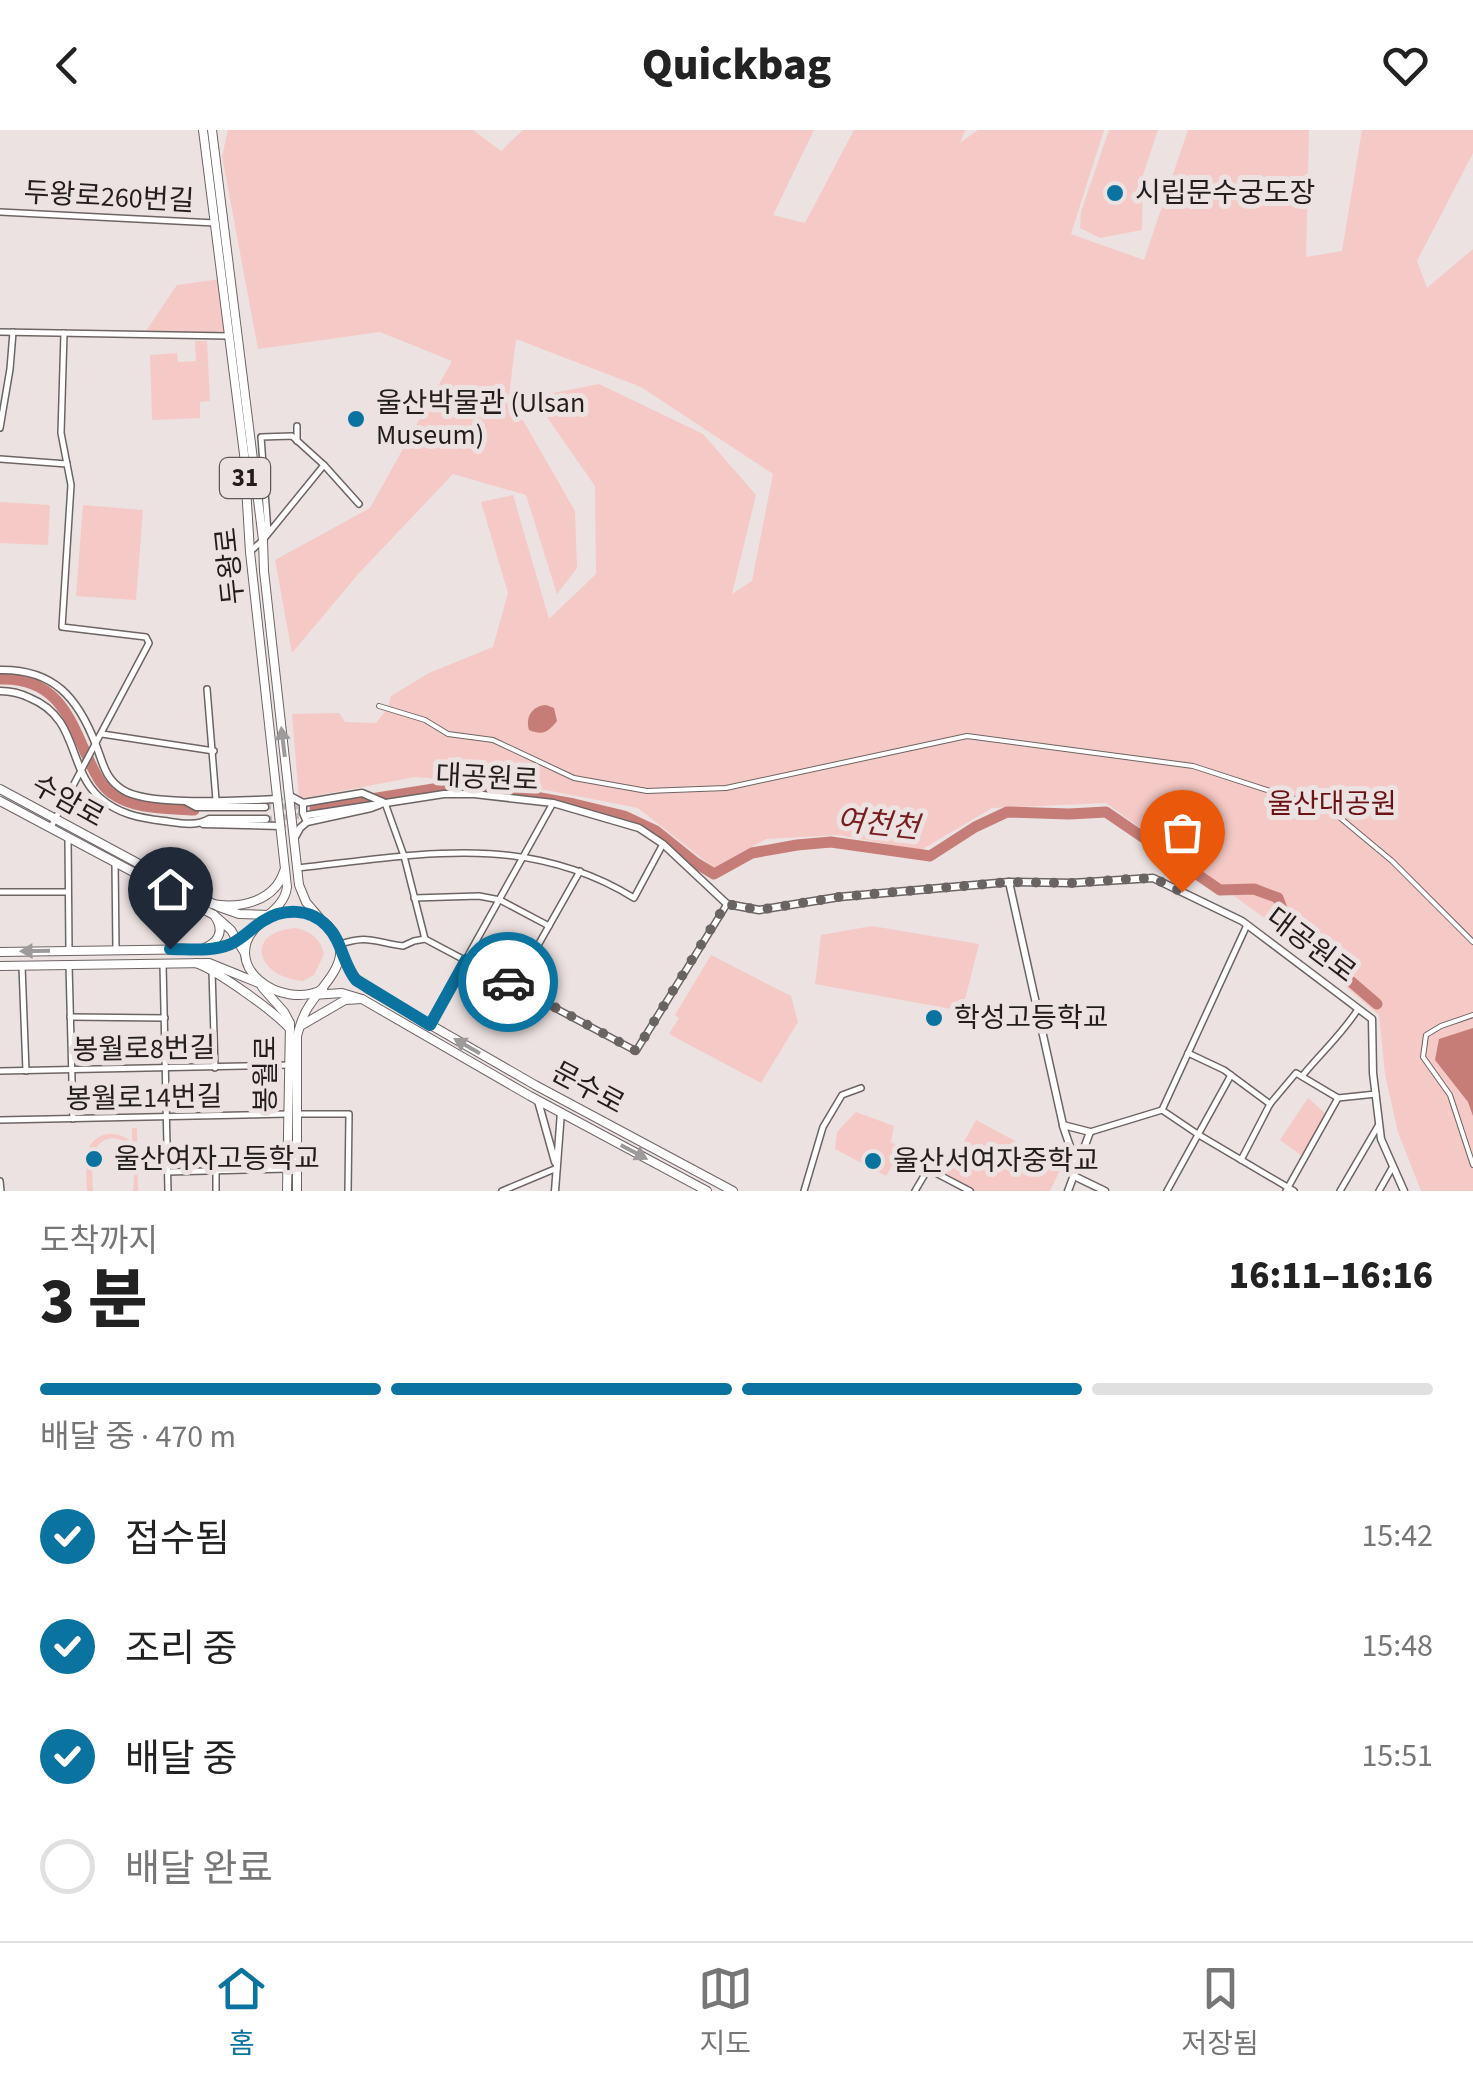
<!DOCTYPE html>
<html lang="ko">
<head>
<meta charset="utf-8">
<style>
	body { margin:0; font-family:"Source Sans 3","Noto Sans KR",sans-serif; background:#f6f6f6; color:#222; height:100vh; display:flex; flex-direction:column; font-size:38px; white-space:nowrap }
	* { box-sizing:border-box; margin:0 }
	p { font-size:32px; color:#767676 }
	.icon { flex:none; width:55px; height:55px; fill:none; stroke:currentColor; stroke-width:2; stroke-linecap:round; stroke-linejoin:round }
	.map { position:relative; height:1061px; overflow:hidden }
	.side { display:flex; flex-direction:column; background:#fff; flex:1 }
	.side>* { flex:none }
	.pin { position:absolute; display:grid; place-items:center; width:85px; height:85px; color:#fff; margin:-102px -42px; border-radius:50% 50% 50% 0; rotate:-45deg; box-shadow:0 0 10px #0007 }
	.pin .icon { rotate:45deg }
	.courier { position:absolute; display:grid; place-items:center; width:100px; height:100px; margin:-50px; border:8px solid #0b739f; border-radius:50%; background:#fff; color:#222; box-shadow:0 2px 12px #0007 }
	.head em { font-style:normal; font-weight:800 }
	.head div { display:flex; flex-direction:column-reverse }
	.head { display:flex; align-items:center; justify-content:space-between; height:170px; padding:0 40px }
	h1 { font-size:65px; font-weight:800; line-height:75px }
	.bar { display:grid; grid-template-columns:repeat(4,1fr); gap:15px 10px; align-content:center; height:120px; padding:0 40px }
	.bar i { height:12px; border-radius:8px; background:#e0e0e0 }
	.bar .selected { background:#0b739f }
	.bar p { grid-column:span 4 }
	ol { padding:0 40px; list-style:none }
	li { display:flex; align-items:center; gap:30px; height:110px }
	li p { margin-inline-start:auto }
	li .icon { padding:10px; border-radius:50%; background:#0b739f; color:#fff; stroke-width:4 }
	li:last-child { color:#767676 }
	li i { width:55px; height:55px; border:5px solid #e0e0e0; border-radius:50% }
	header { display:flex; justify-content:space-between; align-items:center; height:130px; padding:0 40px; background:#fff; font-size:45px; font-weight:800 }
	.tab-bar { display:flex; justify-content:space-around; align-items:center; height:140px; border-top:2px solid #e0e0e0; background:#fff; font-size:28px; color:#767676 }
	.tab-bar a { display:grid; justify-items:center; gap:5px }
	.tab-bar .selected { color:#0b739f }
	.map>svg:first-child { display:block }
</style>
</head>
<body>
<header><svg class="icon" aria-label="back" viewBox="0 0 24 24"><path d="M15 5l-7 7 7 7"/></svg>Quickbag<svg class="icon" aria-label="heart" viewBox="0 0 24 24"><path d="M12 20l-8-8c-3-5 5-10 8-4 3-6 11-1 8 4z"/></svg></header>
<div class="map">
<svg width="1473" height="1061" viewBox="0 0 1473 1061">
	<rect width="100%" height="100%" fill="#ece2e1"/>
	<g fill="#f5c9c5">
		<path d="M228,0h245l28,21 22,-21h291l-41,85 32,8 49,-93h111l-5,13 18,-13h126l-33,104 73,26 44,-130h121l-3,127 36,-6 20,-121h111v23l-56,108 10,27 46,-39v942h-52l-23,-59 -13,-58 -6,-59 -109,-93 -164,-119 -114,5 -71,42 -83,-15 -72,4 -52,29 -76,-60 -113,-22 -110,-9 -116,22 -7,-85 47,-1 6,9 31,1 12,-15 3,-12 38,-23 64,-26 15,-54 -27,-91 32,-7 36,124 47,-45 -1,-88 -62,-89 66,-13 104,50 53,61 -24,99 20,-13 21,-107 -132,-87 -125,-48 -7,57 66,115 2,57 -20,26 -31,-99 -73,-21 -94,99 -67,80 -17,-93 95,-52 82,-147 -72,-29 -122,17 -36,-193z"/>
		<path d="M1109,0h49l-15,45 -1,55 -42,8 -20,-10 1,-16z"/>
		<path d="M221,149l7,57 -84,-2 33,-49z"/>
		<path d="M195,211h12l3,60 -10,1v16l-48,2 -2,-65 27,-2 1,9 18,-1z"/>
		<path d="M0,372l50,3 -2,40 -48,-2z"/>
		<path d="M83,375l60,5 -7,90 -60,-4z"/>
		<path d="M872,796l107,18 -17,67 -147,-27 6,-49z"/>
		<path d="M296,798c15,4 24,10 28,26l-10,21 -11,6c-47,-4 -60,-49 -7,-53z"/>
		<path d="M711,825l80,41 7,26 -37,61 -92,-49 10,-16 -4,-3z"/>
		<path d="M1308,968l20,18 -23,42 -25,-18z"/>
		<path d="M856,982l38,14 -3,16 11,6 -16,28 -51,-27 2,-17z"/>
		<path d="M976,990l86,46 -12,25h-76l-29,-15z"/>
		<path d="M132,998h5l1,63h-5c1,-12 3,-29 -1,-40 -7,-17 -31,-17 -37,0 -5,11 -2,28 -2,40h-6c0,-11 -2,-24 0,-35 4,-25 29,-27 45,-14z"/>
	</g>
	<g fill="#c77d77">
		<path d="M546,575l8,3 3,13c-9,11 -14,15 -28,9 -4,-13 3,-24 17,-25z"/>
		<path d="M1473,898v88l-5,-14 -33,-42 4,-21z"/>
	</g>
	<g fill="none" stroke-linecap="round" stroke-linejoin="round">
		<g stroke="#c77d77" stroke-width="11">
			<path d="M0,549c53,-2 68,33 86,75 7,14 12,29 25,39 23,17 56,15 83,17"/>
			<path d="M315,678l137,-22 55,6 67,12 50,12 32,15 40,32 18,11 38,-21 45,-8 34,-3 99,14 45,-29 32,-15 62,2 37,-2 114,78 34,-1 24,9 8,22 20,27 42,32 29,25"/>
		</g>
		<g stroke="#c4bbba" stroke-width="6" stroke-dasharray="6 3" stroke-linecap="butt">
			<path d="M265,677l42,-1"/>
			<path d="M266,689l42,-4"/>
		</g>
		<defs>
			<g id="pedestrian">
				<path d="M379,576l46,14 23,14 45,6 81,38 73,13 79,-3 241,-52 226,30 139,45 60,50 81,81"/>
				<path d="M1473,885l-32,11 -15,9 -3,22 27,38 23,70"/>
			</g>
			<g id="minor">
				<path d="M0,82l215,11"/>
				<path d="M0,202l228,4"/>
				<path d="M297,296v15"/>
				<path d="M0,298l10,-59 3,-37"/>
				<path d="M0,329l67,5"/>
				<path d="M324,335l35,39"/>
				<path d="M252,420l11,-10 61,-75 -32,-29 -31,1 7,95"/>
				<path d="M207,559l9,111"/>
				<path d="M102,604l112,17"/>
				<path d="M385,673l19,53 21,83"/>
				<path d="M51,697l98,-184 -3,-6 -84,-10 9,-142 -10,-52 3,-100"/>
				<path d="M68,709l1,112"/>
				<path d="M115,732l1,87"/>
				<path d="M298,738c119,-13 227,-37 336,30l29,-54"/>
				<path d="M0,762h67"/>
				<path d="M414,768l65,-2 21,4 49,26"/>
				<path d="M338,815c29,-11 36,-3 65,1l11,-5 11,-2 211,112 91,-147"/>
				<path d="M163,834l5,227"/>
				<path d="M69,835l4,154"/>
				<path d="M22,836l4,105"/>
				<path d="M212,841l3,97"/>
				<path d="M515,856l65,-115"/>
				<path d="M70,887l95,1"/>
				<path d="M430,894l123,-221"/>
				<path d="M1188,923l36,17 46,34"/>
				<path d="M0,941l290,-6"/>
				<path d="M1303,945c18,-22 40,-42 55,-66"/>
				<path d="M1162,980l85,-185"/>
				<path d="M297,984h52l-1,77"/>
				<path d="M0,990l287,-6"/>
				<path d="M1090,1002l72,-22 37,25 95,56"/>
				<path d="M1241,1030l29,-56 26,-31 42,25 38,-4"/>
				<path d="M216,1041v20"/>
				<path d="M167,1042l121,-3"/>
				<path d="M0,1051l1,10"/>
				<path d="M502,1061l55,-23"/>
				<path d="M804,1061l19,-64 19,-32 19,-7"/>
				<path d="M915,1061l13,-22 42,22"/>
				<path d="M1167,1061l64,-116"/>
				<path d="M1286,1061l52,-93"/>
				<path d="M1340,1061l38,-65"/>
				<path d="M1379,1061l13,-23"/>
			</g>
			<g id="tertiary">
				<path d="M0,540c54,-1 78,28 96,75 7,18 9,34 27,45 26,17 122,10 155,9"/>
				<path d="M0,561c11,0 20,2 30,7 49,20 37,69 69,99 19,17 40,21 65,24 15,2 32,6 45,-2h57"/>
				<path d="M290,666l13,7 59,-10 21,9"/>
				<path d="M187,672l9,5h69"/>
				<path d="M303,673v10l4,9"/>
				<path d="M308,685l136,-21h30l79,9 86,25 24,16 64,60 32,6 80,-13 170,-15 63,1 81,-5 89,43 130,98 1,54 8,66 23,52"/>
				<path d="M203,694l78,2"/>
				<path d="M294,709l6,-11 7,-6 64,-14 8,-3"/>
				<path d="M1009,752l54,243 27,7 -22,59"/>
				<path d="M538,971l17,61"/>
				<path d="M1063,996l14,41"/>
				<path d="M1074,1046l31,15"/>
				<path d="M555,1061l6,-79"/>
			</g>
			<g id="secondary">
				<path d="M0,659l219,118 20,7 32,1"/>
				<path d="M0,671l214,114 17,15 13,22"/>
				<path d="M340,819l13,27 15,13 167,96 198,106"/>
				<path d="M0,822l209,-3 25,-6 21,-16"/>
				<path d="M0,836l209,-3 52,21"/>
				<path d="M313,865l29,-2 20,6 168,97 177,95"/>
			</g>
			<g id="primary">
				<path d="M203,0l41,324 6,98 37,335c-2,18 -19,27 -31,39"/>
				<path d="M212,0l51,410 1,31 35,314 7,17 17,20"/>
				<path d="M212,774c29,5 63,-3 72,-33"/>
				<path d="M272,786c18,-6 37,-6 53,7 35,32 1,57 -16,83 -7,10 -9,20 -12,30v155"/>
				<path d="M260,793c-45,42 22,89 63,66"/>
				<path d="M202,819c16,-6 24,-18 12,-34"/>
				<path d="M196,833c22,8 79,49 94,66"/>
				<path d="M262,857l22,25 6,11 -3,168"/>
				<path d="M302,895l43,-25 17,-1"/>
			</g>
		</defs>
		<use href="#pedestrian" stroke="#6d6564" stroke-width="6"/>
		<use href="#minor" stroke="#6d6564" stroke-width="8"/>
		<use href="#tertiary" stroke="#6d6564" stroke-width="9"/>
		<use href="#secondary" stroke="#6d6564" stroke-width="10"/>
		<use href="#primary" stroke="#6d6564" stroke-width="10"/>
		<use href="#pedestrian" stroke="#fff" stroke-width="4"/>
		<use href="#minor" stroke="#fff" stroke-width="5"/>
		<use href="#tertiary" stroke="#fff" stroke-width="6"/>
		<use href="#secondary" stroke="#fff" stroke-width="8"/>
		<use href="#primary" stroke="#fff" stroke-width="8"/>
	</g>
	<defs><path id="oneway-solid" d="M-6-.8H1V-3.2L6.5 0L1 3.2V.8H-6Z" transform="scale(2.5)"/></defs>
	<g fill="#9c9a9a">
		<use href="#oneway-solid" transform="translate(283 612) rotate(-97)"/>
		<use href="#oneway-solid" transform="translate(35 821) rotate(179)"/>
		<use href="#oneway-solid" transform="translate(467 916) rotate(-150)"/>
		<use href="#oneway-solid" transform="translate(634 1022) rotate(28)"/>
	</g>
	<g fill="none" stroke-linecap="round" stroke-linejoin="round">
		<path stroke="#696362" stroke-width="10" stroke-dasharray="0 18" d="M508,852l128,69 90,-147 33,6 80,-13 136,-12 35,-3 62,1 58,-4 23,-1 29,14"/>
		<path stroke="#0b739f" stroke-width="12" d="M170,819c20,0 42,3 61,-5 12,-6 21,-16 32,-23 20,-13 47,-13 64,5 15,15 16,38 29,54l74,45 36,-65 42,22"/>
	</g>
	<g fill="#0b739f" stroke="#ece2e1" stroke-width="4">
		<circle cx="1115" cy="63" r="10"/>
		<circle cx="356" cy="289" r="10"/>
		<circle cx="934" cy="888" r="10"/>
		<circle cx="94" cy="1029" r="10"/>
		<circle cx="873" cy="1031" r="10"/>
	</g>
	<g text-anchor="middle" dominant-baseline="central" stroke-width="10" stroke-linejoin="round" paint-order="stroke">
		<rect fill="#ece2e1" stroke="#5f5958" stroke-width="2.5" x="220" y="328" width="50" height="40" rx="8"/>
		<g font-size="25" font-weight="bold" fill="#221e1e">
			<text x="245" y="348">31</text>
		</g>
		<g font-size="28" fill="#221e1e" stroke="#ece2e1" text-anchor="start">
			<text x="1135" y="63">시립문수궁도장</text>
			<text x="376" y="273">울산박물관 (Ulsan<tspan x="376" dy="32">Museum)</tspan></text>
			<text x="954" y="888">학성고등학교</text>
			<text x="114" y="1029">울산여자고등학교</text>
			<text x="893" y="1031">울산서여자중학교</text>
		</g>
		<g font-size="28" fill="#221e1e" stroke="#ece2e1">
			<text transform="translate(109 67) rotate(3)">두왕로260번길</text>
			<text transform="translate(230 436) rotate(-96)">두왕로</text>
			<text transform="translate(487 648) rotate(3)">대공원로</text>
			<text transform="translate(68 671) rotate(29)">수암로</text>
			<text transform="translate(1311 815) rotate(37)">대공원로</text>
			<text transform="translate(144 919) rotate(-1)">봉월로8번길</text>
			<text transform="translate(266 944) rotate(-90)">봉월로</text>
			<text transform="translate(588 958) rotate(28)">문수로</text>
			<text transform="translate(144 968) rotate(-1)">봉월로14번길</text>
		</g>
		<g font-size="28" fill="#6c1215" stroke="#ece2e1">
			<text x="1332" y="674">울산대공원</text>
		</g>
		<g font-size="30" font-style="italic" fill="#771d1e" stroke="#ece2e1">
			<text transform="translate(878 694) rotate(6)">여천천</text>
		</g>
	</g>
</svg>
<div class="pin" style="left:1182px;top:762px;background:#ea580c"><svg class="icon" aria-label="bag" viewBox="0 0 24 24"><path d="M5 8h14l-1 12H6zM9 8a3 3 0 0 1 6 0"/></svg></div>
<div class="pin" style="left:170px;top:819px;background:#1f2937"><svg class="icon" aria-label="home" viewBox="0 0 24 24"><path d="M3 11l9-7 9 7M6 9v11h12V9"/></svg></div>
<div class="courier" style="left:508px;top:852px"><svg class="icon" aria-label="car" viewBox="0 0 24 24"><path d="M5 17H2v-5l4-1 3-4h7l3 4 3 1v5h-3M9 17h6M6 11h13"/><circle cx="7" cy="17" r="2"/><circle cx="17" cy="17" r="2"/></svg></div>
</div>
<section class="side">
<div class="head"><div><h1>3 분</h1><p>도착까지</p></div><em>16:11–16:16</em></div>
<div class="bar"><i class="selected"></i><i class="selected"></i><i class="selected"></i><i></i><p>배달 중 · 470 m</p></div>
<ol>
<li><svg class="icon" aria-label="check" viewBox="0 0 24 24"><path d="M5 12l5 5 9-10"/></svg>접수됨<p>15:42</p></li>
<li><svg class="icon" aria-label="check" viewBox="0 0 24 24"><path d="M5 12l5 5 9-10"/></svg>조리 중<p>15:48</p></li>
<li><svg class="icon" aria-label="check" viewBox="0 0 24 24"><path d="M5 12l5 5 9-10"/></svg>배달 중<p>15:51</p></li>
<li><i></i>배달 완료</li>
</ol>
</section>
<nav class="tab-bar">
<a class="selected"><svg class="icon" aria-label="home" viewBox="0 0 24 24"><path d="M3 11l9-7 9 7M6 9v11h12V9"/></svg>홈</a>
<a><svg class="icon" aria-label="map" viewBox="0 0 24 24"><path d="M3 6l6-2 6 2 6-2v14l-6 2-6-2-6 2zM9 4v14M15 6v14"/></svg>지도</a>
<a><svg class="icon" aria-label="saved" viewBox="0 0 24 24"><path d="M7 4h10v16l-5-4-5 4z"/></svg>저장됨</a>
</nav>
</body>
</html>
